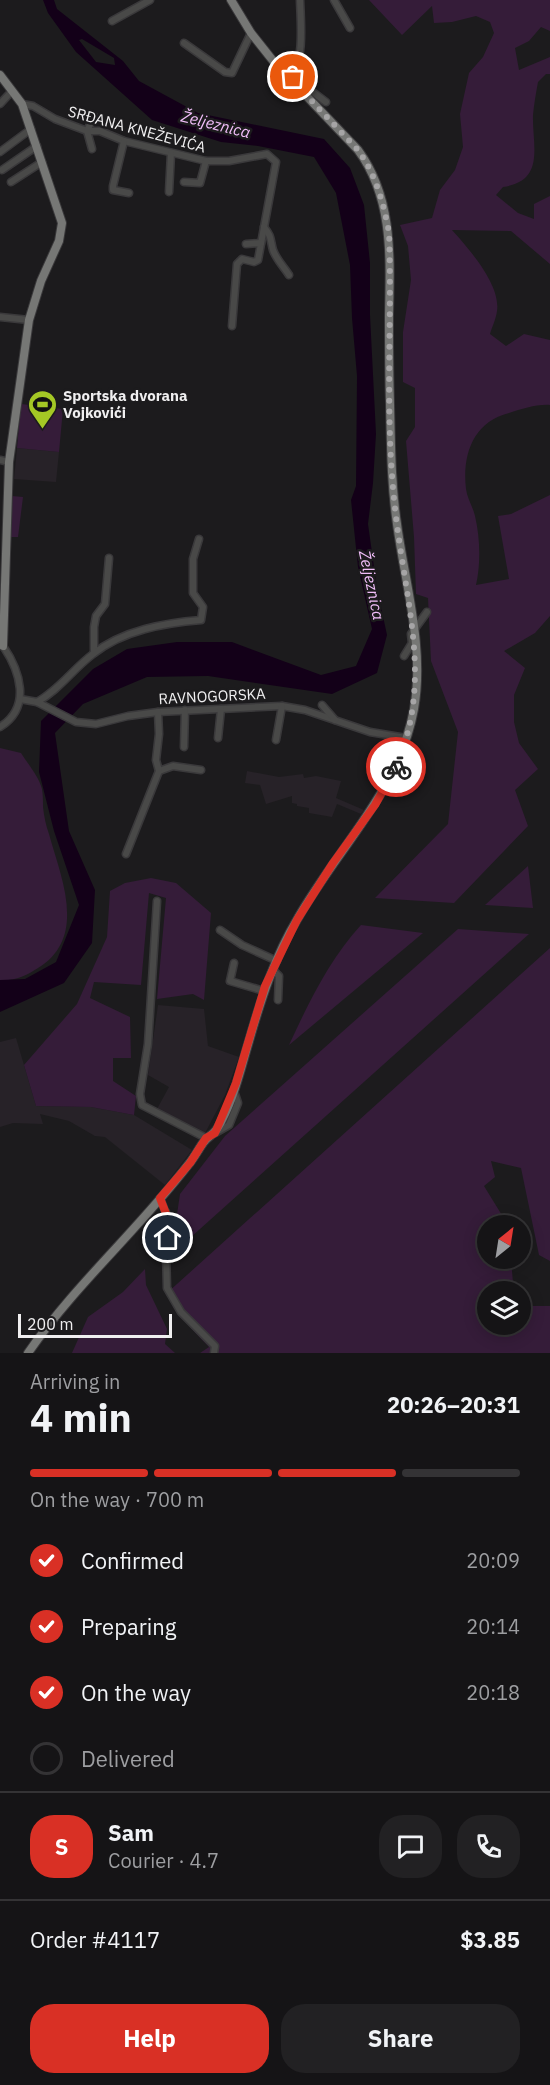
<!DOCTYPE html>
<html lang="en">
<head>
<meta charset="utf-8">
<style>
	body { margin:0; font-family:"IBM Plex Sans",sans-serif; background:#222123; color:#f1f3f6; height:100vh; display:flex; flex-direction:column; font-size:22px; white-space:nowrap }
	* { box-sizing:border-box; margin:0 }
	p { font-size:20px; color:#9d9ea1 }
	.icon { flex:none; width:33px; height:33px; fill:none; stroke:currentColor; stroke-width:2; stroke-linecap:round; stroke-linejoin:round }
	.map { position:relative; height:1353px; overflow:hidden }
	.drawer { display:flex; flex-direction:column; background:#151416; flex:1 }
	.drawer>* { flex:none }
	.needle { width:39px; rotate:30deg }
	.tools { position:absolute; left:477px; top:1215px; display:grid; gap:12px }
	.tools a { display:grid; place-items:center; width:54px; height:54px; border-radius:50%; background:#151416; box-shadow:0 3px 15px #0003,0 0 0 2px #343335; font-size:30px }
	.scale { position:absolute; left:18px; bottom:15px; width:154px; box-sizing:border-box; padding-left:6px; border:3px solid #f0eff0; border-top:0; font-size:16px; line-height:21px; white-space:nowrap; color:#f0eff0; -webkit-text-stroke:4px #1c1b1d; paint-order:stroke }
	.pin { position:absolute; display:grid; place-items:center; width:51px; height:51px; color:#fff; margin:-26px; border:3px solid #fff; border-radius:50%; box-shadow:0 2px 6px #0007 }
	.courier { position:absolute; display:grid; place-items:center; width:60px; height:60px; margin:-30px; border:4px solid #d93025; border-radius:50%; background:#fff; color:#222; box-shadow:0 2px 8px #0007 }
	.head em { font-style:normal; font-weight:700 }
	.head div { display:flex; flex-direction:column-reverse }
	.head { display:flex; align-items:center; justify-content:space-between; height:102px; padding:0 30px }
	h1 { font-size:39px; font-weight:700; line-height:45px }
	.bar { display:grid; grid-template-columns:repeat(4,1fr); gap:9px 6px; align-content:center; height:72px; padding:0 30px }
	.bar i { height:8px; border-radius:4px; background:#343335 }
	.bar .on { background:#d93025 }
	.bar p { grid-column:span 4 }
	.line { display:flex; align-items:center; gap:15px; padding:0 30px; border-top:2px solid #343335 }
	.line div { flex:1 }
	.round { display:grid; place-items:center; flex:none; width:63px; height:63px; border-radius:24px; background:#222123 }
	ol { padding:0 30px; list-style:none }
	li { display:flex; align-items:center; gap:18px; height:66px }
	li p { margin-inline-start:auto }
	li .icon { padding:6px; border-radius:50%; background:#d93025; color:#fff; stroke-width:4 }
	li:last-child { color:#9d9ea1 }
	li i { width:33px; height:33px; border:3px solid #343335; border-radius:50% }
	.button { display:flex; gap:12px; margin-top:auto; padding:12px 30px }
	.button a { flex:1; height:69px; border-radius:24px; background:#d93025; color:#fff; font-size:24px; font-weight:700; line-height:69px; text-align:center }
	.button a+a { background:#222123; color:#f1f3f6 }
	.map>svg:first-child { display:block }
</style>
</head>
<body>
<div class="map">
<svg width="550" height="1353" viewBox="0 0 550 1353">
	<rect width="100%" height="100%" fill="#1c1b1d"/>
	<g fill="#272228">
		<path d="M17,448l42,4 -3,30 -42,-3z"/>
		<path d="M247,771l32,6 24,-3 1,4 12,-2 25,5 -5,17 28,12 -3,4 -24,-10 -5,13 -23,-4v-5l-12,-2v-2l-5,-1v-7l-26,8 -6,-19 -15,-2z"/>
		<path d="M158,1005l46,4 4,37 31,11 -14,38 -21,40 -47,-26 12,-22 -21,-12z"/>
		<path d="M16,1038l20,68 55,1 43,8 58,35 -27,35 -60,-48 -10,-1 -26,-15 -29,-7 3,10 -30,-1 -13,4v-85z"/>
	</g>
	<g fill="#351c39">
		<path d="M369,0h181v31l-9,-4 -12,14 -14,7 4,22 31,-13v17h-4l-8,8c-2,11 -4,22 -5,33 -1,30 13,66 -30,72l-7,8 22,18 16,6v-15l16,-8v68l-39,-33 -59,-1c17,19 49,55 45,81 -1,8 -5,16 -7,23l16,12 18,-12 26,6v65c-13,-1 -28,4 -41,8 -36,9 -47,42 -43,76 1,9 7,18 9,27 5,21 6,47 1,69l33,-6 -11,-63 13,-2 39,-19v121l-15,17 -31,18 21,17 -11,27v27l5,21 19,26 -23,21 13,36 -74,77 -79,-5 73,-74 10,-92 -27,-71 -3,-63 -12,-4 -2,-57 -8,-96 9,-14v-39l-12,-6v-50l8,-52 -3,-34 -8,-21 32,-7 8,-28 15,-20 8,-23 -3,-33 9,-41 14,-16 11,-24 -4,-11 -14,-6 -24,6 -18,1 -2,-17 -30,29z"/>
		<path d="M21,404l42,5 -4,43 -42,-4z"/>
		<path d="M12,496l11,1 -5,40h-8z"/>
		<path d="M0,748l21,5c7,11 18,24 21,36 1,6 1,13 1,18 1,9 3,19 6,27 12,44 39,103 -11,134 -12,8 -23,13 -38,12z"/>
		<path d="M528,866l5,42 -48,-3z"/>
		<path d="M151,878l25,5 35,30 -7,87 -11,-6 -36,5 9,-101 -17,-5 -8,92 -47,-3 -4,16 40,19 1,41h-18v23l23,15 -2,19 -43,-8 -55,-1 -12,-41 53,-61 30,-67 3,-46 15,-8z"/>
		<path d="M361,925l62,8 -134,112c20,-43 40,-85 72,-120z"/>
		<path d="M458,929l71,5 -358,321 9,-61 45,-58z"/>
		<path d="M550,948v313l-11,-6 -18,-87 -30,-7 4,16 -11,9 24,39 -20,1v32l23,1 2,24 -5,8 -20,1v32h32l1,-21 10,3h19v47h-350l9,-6c-16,-17 -32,-32 -42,-54z"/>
		<path d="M145,1269l1,16 21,44 -2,15 10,9h-103l16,-36 35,-25z"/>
	</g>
	<path fill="#130018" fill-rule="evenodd" d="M43,0h11l3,9 66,52 16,20 59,32 126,26 26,29 14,37 6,58v52l6,119 -3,49 -5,41 9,64 10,47 -10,38 -45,21 -124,-18 -61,1 -64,27 -28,29 14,98 26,59 -3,53 -28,40 -64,29v-32l25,-1 31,-17 23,-57 -25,-74 -15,-59 2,-51 52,-52 34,-20 50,-7h55l89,33 35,-9 16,-37 -14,-62 -7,-67 5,-14 1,-110 -5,-58 -2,-53 -14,-72 -22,-36 -56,-11 -37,-4 -69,-22 -76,-68 -28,-39zM82,39l32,19 1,7 -19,-3 -17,-22z"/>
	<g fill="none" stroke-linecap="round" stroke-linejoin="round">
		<defs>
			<g id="minor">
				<path d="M334,0l16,28"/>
				<path d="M112,21l38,-21"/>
				<path d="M184,43l41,29 7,1 19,-40"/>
				<path d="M293,77l33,25"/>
				<path d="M292,80c12,-24 9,-54 8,-80"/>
				<path d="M0,104l12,-13"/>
				<path d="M22,104l11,2 22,13 32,12h13l24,10 82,20h23l38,-7 9,8 -18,98 -4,2 -12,-3 -5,5 -5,62"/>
				<path d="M124,141l-11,45v4l16,3"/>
				<path d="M92,149l-5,-18 7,-15"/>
				<path d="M0,152l31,-23"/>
				<path d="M2,170l35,-24"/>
				<path d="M11,182l31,-20"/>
				<path d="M184,182l16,1 6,-22"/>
				<path d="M169,192l2,-39"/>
				<path d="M264,227c8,10 6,12 9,23 3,9 11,17 16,25"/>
				<path d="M246,244l15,-1"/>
				<path d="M0,317l29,3"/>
				<path d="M0,460l9,2"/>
				<path d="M94,653v-26l2,-11 9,-12 4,-46"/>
				<path d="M404,656l8,-13 -1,-9 16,-22"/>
				<path d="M20,699l17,3 39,20 20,2 32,-8 30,-4 124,-6 23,4 65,22 36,6"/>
				<path d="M37,702c22,-12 36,-33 56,-48 30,-24 72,-31 108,-34l2,-13 -10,-14v-34l6,-20"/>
				<path d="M322,705l13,15"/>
				<path d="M0,727c32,-20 20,-56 3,-81"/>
				<path d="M218,738l3,-29"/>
				<path d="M276,740l6,-34"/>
				<path d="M184,747l1,-37"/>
				<path d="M159,771l14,-5 28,4"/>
				<path d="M126,854l33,-83 -3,-11 3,-26 -1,-22"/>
				<path d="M157,901l-9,143 -8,50 2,11 64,33"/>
				<path d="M220,930l22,15 35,16"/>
				<path d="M234,963l-4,18 34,10"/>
				<path d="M273,970l6,6 -1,24"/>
				<path d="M215,1133l14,-8 9,-22 -4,-12"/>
				<path d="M160,1198l10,26 -4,28 1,36 14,24 34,34 -1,7"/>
				<path d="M153,1243l7,-9 6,-22"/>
			</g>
			<g id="major">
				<path d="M0,75l22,29 40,119 -3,18 -18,40 -12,39 -20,142 -6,184 -3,-2"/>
				<path d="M28,1353c47,-68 110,-123 160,-188 6,-7 10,-15 15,-22 4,-6 10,-8 14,-14 16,-26 23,-58 32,-88 12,-42 26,-85 49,-123 40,-70 101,-127 116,-209 11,-61 -9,-125 -17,-185 -6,-40 -6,-80 -7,-120 -1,-29 -1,-58 -1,-87 1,-58 5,-118 -31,-167l-84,-88 -23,-29 -20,-33"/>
			</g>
		</defs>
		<use href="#minor" stroke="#3a393b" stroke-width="9"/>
		<use href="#major" stroke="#3a393b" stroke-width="10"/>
		<use href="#minor" stroke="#494948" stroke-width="6"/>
		<use href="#major" stroke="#767775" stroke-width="8"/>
	</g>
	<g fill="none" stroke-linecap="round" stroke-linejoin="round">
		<path stroke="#a6a5a6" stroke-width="6" stroke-dasharray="0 10.8" d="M293,77l-1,3 66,70c18,25 25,52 31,82 3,81 -3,162 3,243 2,30 6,60 11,90 11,72 23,132 -7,202"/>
		<path stroke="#d93025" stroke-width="8" d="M168,1238l2,-14 -10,-26 30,-35 16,-25 9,-5 21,-50 29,-97 32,-66 36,-57 42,-58 21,-38"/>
	</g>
	<defs>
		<symbol id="stadium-pin" viewBox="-11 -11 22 30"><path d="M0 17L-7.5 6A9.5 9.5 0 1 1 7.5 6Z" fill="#a4c825" stroke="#1c1b1d"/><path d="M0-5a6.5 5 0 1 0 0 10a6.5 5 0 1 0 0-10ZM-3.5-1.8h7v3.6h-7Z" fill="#111"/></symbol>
	</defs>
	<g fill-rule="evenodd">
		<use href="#stadium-pin" x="26" y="388" width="33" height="45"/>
	</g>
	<g text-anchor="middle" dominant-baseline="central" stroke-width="5" stroke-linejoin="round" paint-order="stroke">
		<g font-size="15" fill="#f0eff0" stroke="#1c1b1d">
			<text transform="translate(137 129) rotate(15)">SRĐANA KNEŽEVIĆA</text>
			<text transform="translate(212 696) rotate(-3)">RAVNOGORSKA</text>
		</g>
		<g font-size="15" font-weight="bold" fill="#f0eff0" stroke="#1c1b1d" text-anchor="start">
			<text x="63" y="395">Sportska dvorana<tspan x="63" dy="17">Vojkovići</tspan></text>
		</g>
		<g font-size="16" font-style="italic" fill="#f1bef9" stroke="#1c1b1d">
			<text transform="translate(216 124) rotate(14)">Željeznica</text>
			<text transform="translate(372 585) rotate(78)">Željeznica</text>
		</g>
	</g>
</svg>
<div class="tools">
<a><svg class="needle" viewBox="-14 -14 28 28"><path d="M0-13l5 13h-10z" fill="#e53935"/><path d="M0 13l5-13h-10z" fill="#9d9ea1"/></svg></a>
<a><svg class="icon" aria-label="layers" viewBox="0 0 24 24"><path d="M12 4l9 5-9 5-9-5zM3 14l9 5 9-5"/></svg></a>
</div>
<div class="scale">200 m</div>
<div class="pin" style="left:293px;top:77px;background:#ea580c"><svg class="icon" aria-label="bag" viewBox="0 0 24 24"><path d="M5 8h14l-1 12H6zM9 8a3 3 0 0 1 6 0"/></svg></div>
<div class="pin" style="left:168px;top:1238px;background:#1f2937"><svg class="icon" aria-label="home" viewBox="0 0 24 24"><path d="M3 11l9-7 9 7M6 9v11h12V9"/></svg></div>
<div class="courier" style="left:396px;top:767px"><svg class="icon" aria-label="bike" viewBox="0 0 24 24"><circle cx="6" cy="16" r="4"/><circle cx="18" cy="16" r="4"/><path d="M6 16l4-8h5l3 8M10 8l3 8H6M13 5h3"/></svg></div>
</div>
<section class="drawer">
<div class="head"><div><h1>4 min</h1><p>Arriving in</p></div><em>20:26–20:31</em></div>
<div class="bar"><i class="on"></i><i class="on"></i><i class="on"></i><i></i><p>On the way · 700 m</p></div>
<ol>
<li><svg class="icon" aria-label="check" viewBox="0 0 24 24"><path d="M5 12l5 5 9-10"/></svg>Confirmed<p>20:09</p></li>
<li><svg class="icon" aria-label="check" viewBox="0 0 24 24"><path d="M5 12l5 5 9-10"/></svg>Preparing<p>20:14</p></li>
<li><svg class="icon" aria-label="check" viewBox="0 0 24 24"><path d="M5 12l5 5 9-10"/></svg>On the way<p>20:18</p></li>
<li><i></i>Delivered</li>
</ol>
<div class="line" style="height:108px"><b class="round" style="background:#d93025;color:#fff">S</b><div><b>Sam</b><p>Courier · 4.7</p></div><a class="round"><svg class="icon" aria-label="chat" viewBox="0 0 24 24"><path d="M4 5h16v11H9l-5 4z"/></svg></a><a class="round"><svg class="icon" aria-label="phone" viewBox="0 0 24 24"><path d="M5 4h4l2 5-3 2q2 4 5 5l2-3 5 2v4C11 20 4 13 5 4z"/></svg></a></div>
<div class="line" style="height:78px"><div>Order #4117</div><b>$3.85</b></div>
<div class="button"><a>Help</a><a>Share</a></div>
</section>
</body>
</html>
